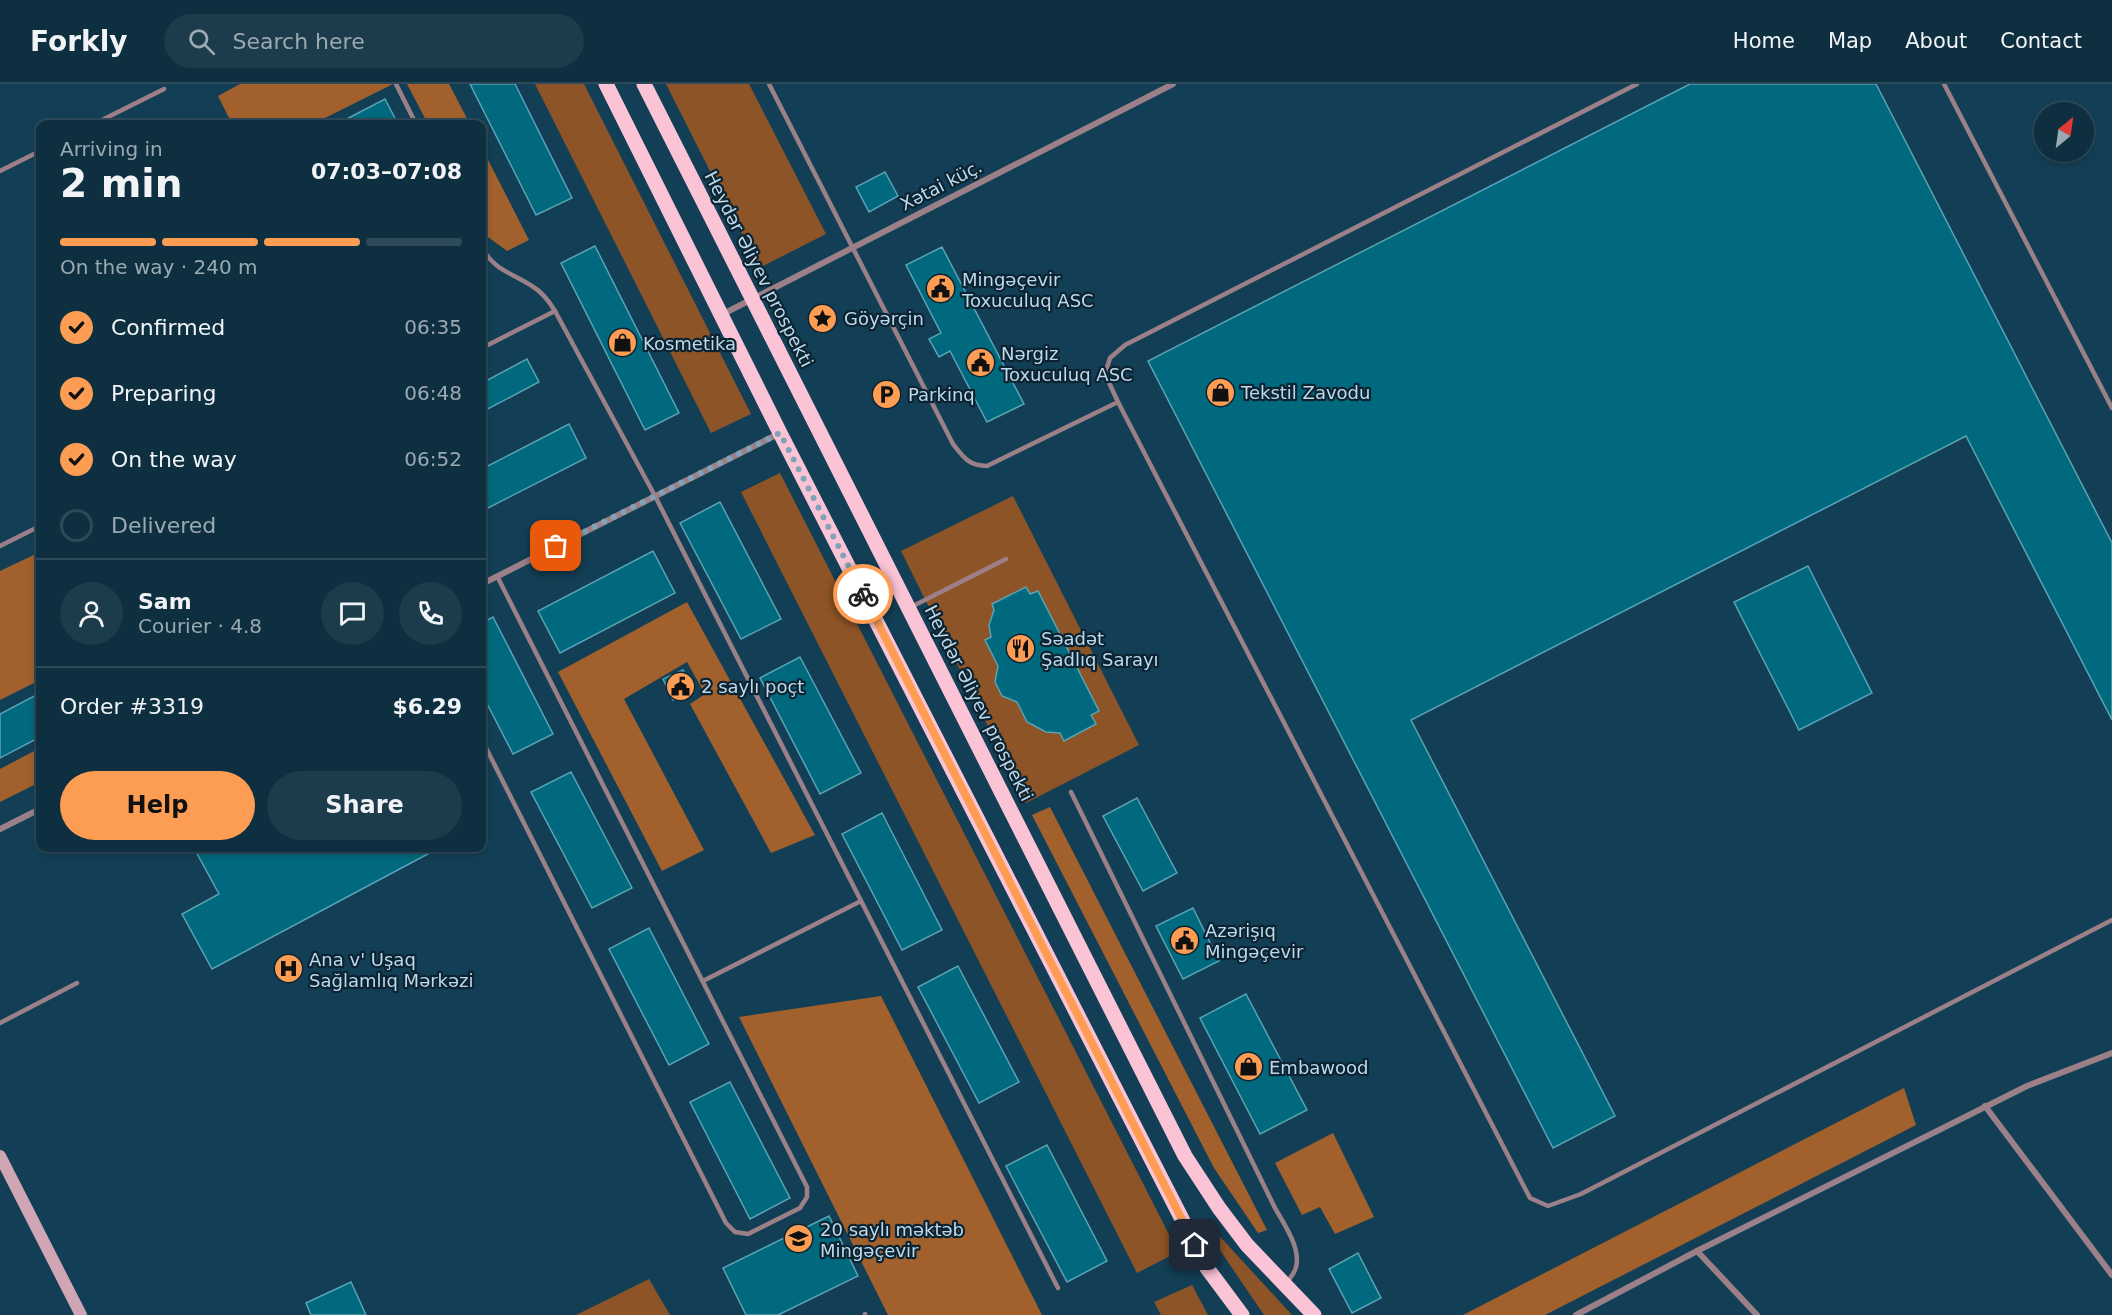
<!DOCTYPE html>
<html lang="en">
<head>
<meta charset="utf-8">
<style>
	body { margin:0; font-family:"DejaVu Sans",sans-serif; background:#1c3b4b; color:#f1f3f6; height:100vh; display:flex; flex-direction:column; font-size:22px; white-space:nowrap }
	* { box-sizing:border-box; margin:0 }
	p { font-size:20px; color:#9ba9b1 }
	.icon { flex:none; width:33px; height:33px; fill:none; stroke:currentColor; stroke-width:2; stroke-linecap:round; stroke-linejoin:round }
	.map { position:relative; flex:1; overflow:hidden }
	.sheet { position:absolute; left:36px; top:36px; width:450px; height:732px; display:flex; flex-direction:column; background:#0e2f40; border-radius:12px; box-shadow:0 3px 9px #0003,0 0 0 2px #2e4a59 }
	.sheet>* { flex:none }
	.needle { width:39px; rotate:29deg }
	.buttons { position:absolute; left:2034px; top:18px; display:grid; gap:12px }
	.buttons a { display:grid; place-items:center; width:60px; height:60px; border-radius:50%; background:#0e2f40; box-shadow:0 3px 9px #0003,0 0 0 2px #2e4a59; font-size:30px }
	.pin { position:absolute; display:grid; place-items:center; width:51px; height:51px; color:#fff; margin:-26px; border-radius:12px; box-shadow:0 3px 9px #0006 }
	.courier { position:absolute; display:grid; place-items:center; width:60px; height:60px; margin:-30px; border:4px solid #fc9d53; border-radius:50%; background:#fff; color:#222; box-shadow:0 2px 8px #0007 }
	.head em { font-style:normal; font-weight:700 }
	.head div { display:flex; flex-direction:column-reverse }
	.head { display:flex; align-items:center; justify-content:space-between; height:102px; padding:0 24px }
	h1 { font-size:39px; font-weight:700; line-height:45px }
	.bar { display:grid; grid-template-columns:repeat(4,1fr); gap:9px 6px; align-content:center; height:72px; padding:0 24px }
	.bar i { height:8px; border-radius:4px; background:#2e4a59 }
	.bar .on { background:#fc9d53 }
	.bar p { grid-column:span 4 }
	.line { display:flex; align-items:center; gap:15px; padding:0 24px; border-top:2px solid #2e4a59 }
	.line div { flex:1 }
	.round { display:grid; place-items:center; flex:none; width:63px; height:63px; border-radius:32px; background:#1c3b4b }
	ol { padding:0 24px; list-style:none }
	li { display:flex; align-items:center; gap:18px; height:66px }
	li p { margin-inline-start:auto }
	li .icon { padding:6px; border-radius:50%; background:#fc9d53; color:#111; stroke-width:4 }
	li:last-child { color:#9ba9b1 }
	li i { width:33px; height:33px; border:3px solid #2e4a59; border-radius:50% }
	.cta { display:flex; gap:12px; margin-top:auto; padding:12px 24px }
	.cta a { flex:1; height:69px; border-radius:36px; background:#fc9d53; color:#111; font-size:24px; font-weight:700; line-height:69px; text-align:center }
	.cta a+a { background:#1c3b4b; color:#f1f3f6 }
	header { display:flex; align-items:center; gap:36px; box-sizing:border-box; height:84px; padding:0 30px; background:#0e2f40; border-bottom:2px solid #2e4a59 }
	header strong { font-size:28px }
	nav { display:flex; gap:33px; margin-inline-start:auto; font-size:21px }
	.search { width:420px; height:54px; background:#1c3b4b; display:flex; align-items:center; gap:15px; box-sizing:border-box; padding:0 21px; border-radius:33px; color:#9ba9b1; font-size:22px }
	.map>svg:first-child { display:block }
</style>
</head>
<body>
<header>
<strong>Forkly</strong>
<div class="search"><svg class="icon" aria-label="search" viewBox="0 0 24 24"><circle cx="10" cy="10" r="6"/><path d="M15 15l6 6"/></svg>Search here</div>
<nav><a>Home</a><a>Map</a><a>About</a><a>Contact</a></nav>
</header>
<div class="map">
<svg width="2112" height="1231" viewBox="0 0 2112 1231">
	<rect width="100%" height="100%" fill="#133f56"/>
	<g fill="#8d5427">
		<path d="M535,0h49l167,330 -40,19z"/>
		<path d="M666,0h83l77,150 -67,34z"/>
		<path d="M780,389l398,779 -41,21 -396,-781z"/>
		<path d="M1013,412l126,249 -113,58 -125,-252z"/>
		<path d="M1214,1146l78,85h-28l-57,-84z"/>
		<path d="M649,1195l21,36h-94z"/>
		<path d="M1192,1201l16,30h-47l-7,-13z"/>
	</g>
	<g fill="#a1602c">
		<path d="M240,0h153l-80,40h-81l-14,-28z"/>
		<path d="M407,0h42l21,40h-42z"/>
		<path d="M482,64l47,92 -22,11 -19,-14 -6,-12z"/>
		<path d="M40,468v128l-40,20v-129z"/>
		<path d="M687,518l128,233 -44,18 -81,-149 15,-10 -18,-32 -63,37 80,151 -42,21 -104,-199z"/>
		<path d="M40,664v34l-40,20v-33z"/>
		<path d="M1050,723l217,423 -9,3 -44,-65 -182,-353z"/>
		<path d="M881,912l161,319h-154l-149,-298z"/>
		<path d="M1904,1004l12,37 -371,190h-82z"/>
		<path d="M1333,1049l41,84 -39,17 -15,-27 -18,8 -27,-52z"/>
	</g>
	<g fill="#00697d" stroke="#59a3b6" stroke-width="1.5">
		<path d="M470,0h45l57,114 -36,17z"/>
		<path d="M1690,0h186l236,459v177l-146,-284 -555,284 204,396 -62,32 -405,-787z"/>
		<path d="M385,15l13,25h-61z"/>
		<path d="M885,88l13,24 -29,16 -13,-25z"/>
		<path d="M595,162l84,167 -34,17 -84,-167z"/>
		<path d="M942,163l82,157 -37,18 -37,-71 -11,6 -10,-18 12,-6 -35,-68z"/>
		<path d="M527,275l12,23 -57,30v-29z"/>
		<path d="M569,340l17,34 -104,53v-42z"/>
		<path d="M720,418l61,117 -40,20 -61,-116z"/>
		<path d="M653,467l22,42 -115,60 -22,-42z"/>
		<path d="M1808,482l64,127 -73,37 -65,-128z"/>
		<path d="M1026,503l4,7 8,-3 61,120 -8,4 5,9 -32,17 -4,-8 -14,-1 -19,-10 -10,-20 -15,-6 -7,-14 3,-16 -13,-26 6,-3 -2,-12 5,-15 -2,-6z"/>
		<path d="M493,533l60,117 -40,20 -31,-60v-71z"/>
		<path d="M800,573l61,116 -41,21 -60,-116z"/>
		<path d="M683,586l9,21 -19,9 -10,-21z"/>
		<path d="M40,609v44l-40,21v-44z"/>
		<path d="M571,688l61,116 -40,20 -61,-116z"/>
		<path d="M1137,714l40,75 -34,18 -40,-75z"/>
		<path d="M882,729l60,117 -40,20 -60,-116z"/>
		<path d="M194,764h245l-227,121 -30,-55 37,-20z"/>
		<path d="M1193,824l26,53 -36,18 -27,-53z"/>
		<path d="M649,844l60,116 -40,21 -60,-116z"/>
		<path d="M958,882l61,116 -40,21 -61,-116z"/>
		<path d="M1246,910l61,116 -47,24 -60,-116z"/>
		<path d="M730,998l60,116 -40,21 -60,-117z"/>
		<path d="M1047,1061l60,116 -40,21 -61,-116z"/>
		<path d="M829,1132l29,60 -80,39h-32l-23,-47z"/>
		<path d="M1358,1169l23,45 -29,15 -23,-44z"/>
		<path d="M351,1198l15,33h-55l-5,-12z"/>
	</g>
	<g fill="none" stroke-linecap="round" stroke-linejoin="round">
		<g stroke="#9b8088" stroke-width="4.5">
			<path d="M396,0l20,40"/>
			<path d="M769,0l184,360c11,14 16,22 34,22l131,-64 412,796 18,8 33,-12 531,-274"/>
			<path d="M1944,0l168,324"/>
			<path d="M94,40l70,-35"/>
			<path d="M0,87l40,-20"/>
			<path d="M482,164c14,24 29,24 50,38 10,6 17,15 23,25l100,185 403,792"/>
			<path d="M482,264l73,-37"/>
			<path d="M1118,318l-13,-28 5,-16 15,-13 512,-261"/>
			<path d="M0,462l40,-20"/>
			<path d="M911,523l95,-48"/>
			<path d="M482,656l244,483 9,9 13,2 52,-26 7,-11v-10l-310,-611"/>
			<path d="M1071,708l204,416c9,16 26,40 21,59 -1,6 -7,12 -10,17"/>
			<path d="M703,897l158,-80"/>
			<path d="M0,939l77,-40"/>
			<path d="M865,1230v1"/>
		</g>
		<g stroke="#9b8088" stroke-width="6">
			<path d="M723,230l450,-230"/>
			<path d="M482,500l298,-151"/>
			<path d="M0,745l40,-20"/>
			<path d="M1985,1022l127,169"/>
			<path d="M1697,1167l60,64"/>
			<path d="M1576,1231l121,-64 330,-165 85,-33"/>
		</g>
		<path stroke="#d1a6b4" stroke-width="12" d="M0,1072l81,159"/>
		<g stroke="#fbc4d6" stroke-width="15">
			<path d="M606,0l174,349 427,835 35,47"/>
			<path d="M644,0l541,1072 34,52 28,37 67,70"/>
		</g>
	</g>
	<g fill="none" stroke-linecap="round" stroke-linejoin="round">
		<path stroke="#82a3b7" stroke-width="6" stroke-dasharray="0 10.8" d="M556,462l224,-113 83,161"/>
		<path stroke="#fc9d53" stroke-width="8" d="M863,510l332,651"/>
	</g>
	<defs>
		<symbol id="civic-disc" viewBox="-11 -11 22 22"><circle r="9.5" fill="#fc9d53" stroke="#0c2432"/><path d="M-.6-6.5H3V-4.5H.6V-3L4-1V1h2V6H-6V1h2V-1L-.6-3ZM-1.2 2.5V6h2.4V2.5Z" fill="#111"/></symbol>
		<symbol id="sight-disc" viewBox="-11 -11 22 22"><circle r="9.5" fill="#fc9d53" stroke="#0c2432"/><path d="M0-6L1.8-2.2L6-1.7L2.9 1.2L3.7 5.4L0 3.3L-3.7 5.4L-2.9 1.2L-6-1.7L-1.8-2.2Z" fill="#111"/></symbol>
		<symbol id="shop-disc" viewBox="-11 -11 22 22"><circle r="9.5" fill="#fc9d53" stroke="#0c2432"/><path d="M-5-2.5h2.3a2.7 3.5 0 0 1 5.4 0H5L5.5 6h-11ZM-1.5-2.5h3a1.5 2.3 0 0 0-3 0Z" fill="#111"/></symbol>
		<symbol id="parking-disc" viewBox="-11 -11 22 22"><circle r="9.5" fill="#fc9d53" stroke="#0c2432"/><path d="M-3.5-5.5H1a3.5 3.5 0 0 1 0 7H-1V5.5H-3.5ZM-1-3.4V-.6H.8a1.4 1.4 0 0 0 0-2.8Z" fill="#111"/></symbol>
		<symbol id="restaurant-disc" viewBox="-11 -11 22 22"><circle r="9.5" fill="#fc9d53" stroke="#0c2432"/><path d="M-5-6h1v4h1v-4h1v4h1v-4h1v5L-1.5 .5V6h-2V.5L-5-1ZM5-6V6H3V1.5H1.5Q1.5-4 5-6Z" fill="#111"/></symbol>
		<symbol id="hospital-disc" viewBox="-11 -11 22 22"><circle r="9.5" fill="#fc9d53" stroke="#0c2432"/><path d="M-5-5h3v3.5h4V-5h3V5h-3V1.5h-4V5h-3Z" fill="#111"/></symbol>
		<symbol id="school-disc" viewBox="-11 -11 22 22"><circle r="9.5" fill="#fc9d53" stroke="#0c2432"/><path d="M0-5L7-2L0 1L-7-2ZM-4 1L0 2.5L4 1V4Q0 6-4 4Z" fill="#111"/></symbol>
	</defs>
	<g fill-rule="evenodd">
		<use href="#civic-disc" x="924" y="188" width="33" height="33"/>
		<use href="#sight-disc" x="806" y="218" width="33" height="33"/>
		<use href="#shop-disc" x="606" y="242" width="33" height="33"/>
		<use href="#civic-disc" x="964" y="262" width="33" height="33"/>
		<use href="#shop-disc" x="1204" y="292" width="33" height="33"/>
		<use href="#parking-disc" x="870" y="294" width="33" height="33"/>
		<use href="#restaurant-disc" x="1004" y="548" width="33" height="33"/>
		<use href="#civic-disc" x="664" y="586" width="33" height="33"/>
		<use href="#civic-disc" x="1168" y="840" width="33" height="33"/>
		<use href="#hospital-disc" x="272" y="868" width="33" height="33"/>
		<use href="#shop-disc" x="1232" y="966" width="33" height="33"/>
		<use href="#school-disc" x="782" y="1138" width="33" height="33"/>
	</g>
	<g text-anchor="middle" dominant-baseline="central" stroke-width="4.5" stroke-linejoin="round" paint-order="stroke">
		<g font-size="18" fill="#bdd9eb" stroke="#0c2432">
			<text transform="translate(941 101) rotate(-27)">Xətai küç.</text>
			<text transform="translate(759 185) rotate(63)">Heydər Əliyev prospekti</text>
			<text transform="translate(979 619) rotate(63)">Heydər Əliyev prospekti</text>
		</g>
		<g font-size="18" fill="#bdd9eb" stroke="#0c2432" text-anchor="start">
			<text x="962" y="195">Mingəçevir<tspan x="962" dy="21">Toxuculuq ASC</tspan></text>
			<text x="844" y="234">Göyərçin</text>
			<text x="643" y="259">Kosmetika</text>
			<text x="1001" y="269">Nərgiz<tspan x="1001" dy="21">Toxuculuq ASC</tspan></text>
			<text x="1241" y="308">Tekstil Zavodu</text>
			<text x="908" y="310">Parkinq</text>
			<text x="1041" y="554">Səadət<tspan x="1041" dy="21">Şadlıq Sarayı</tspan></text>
			<text x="701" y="602">2 saylı poçt</text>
			<text x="1205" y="846">Azərişıq<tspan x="1205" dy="21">Mingəçevir</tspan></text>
			<text x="309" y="875">Ana v' Uşaq<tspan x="309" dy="21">Sağlamlıq Mərkəzi</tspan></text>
			<text x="1269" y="983">Embawood</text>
			<text x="820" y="1145">20 saylı məktəb<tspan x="820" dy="21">Mingəçevir</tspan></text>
		</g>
	</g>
</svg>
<div class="buttons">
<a><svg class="needle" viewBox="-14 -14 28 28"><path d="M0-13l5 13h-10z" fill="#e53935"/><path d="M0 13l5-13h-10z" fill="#9ba9b1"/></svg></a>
</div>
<div class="pin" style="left:556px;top:462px;background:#ea580c"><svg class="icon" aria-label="bag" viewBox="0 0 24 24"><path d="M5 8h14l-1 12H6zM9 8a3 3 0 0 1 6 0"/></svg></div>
<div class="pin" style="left:1195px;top:1161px;background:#1f2937"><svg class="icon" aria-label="home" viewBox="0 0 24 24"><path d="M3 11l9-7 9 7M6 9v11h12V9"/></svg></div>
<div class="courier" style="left:863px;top:510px"><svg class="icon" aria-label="bike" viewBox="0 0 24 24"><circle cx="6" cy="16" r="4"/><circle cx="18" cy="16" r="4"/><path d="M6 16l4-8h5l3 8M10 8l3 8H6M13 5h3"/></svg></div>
<section class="sheet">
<div class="head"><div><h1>2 min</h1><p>Arriving in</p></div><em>07:03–07:08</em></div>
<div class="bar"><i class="on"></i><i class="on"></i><i class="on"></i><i></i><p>On the way · 240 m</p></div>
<ol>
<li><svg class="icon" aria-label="check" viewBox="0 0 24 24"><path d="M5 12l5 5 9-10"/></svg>Confirmed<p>06:35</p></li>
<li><svg class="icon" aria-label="check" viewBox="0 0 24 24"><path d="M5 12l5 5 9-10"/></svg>Preparing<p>06:48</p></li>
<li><svg class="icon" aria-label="check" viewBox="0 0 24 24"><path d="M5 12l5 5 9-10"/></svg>On the way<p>06:52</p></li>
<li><i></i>Delivered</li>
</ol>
<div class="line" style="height:108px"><a class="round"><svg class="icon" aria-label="person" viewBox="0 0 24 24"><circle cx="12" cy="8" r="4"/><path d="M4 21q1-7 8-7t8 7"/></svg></a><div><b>Sam</b><p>Courier · 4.8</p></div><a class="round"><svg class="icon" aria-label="chat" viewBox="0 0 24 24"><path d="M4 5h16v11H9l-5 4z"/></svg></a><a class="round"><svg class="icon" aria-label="phone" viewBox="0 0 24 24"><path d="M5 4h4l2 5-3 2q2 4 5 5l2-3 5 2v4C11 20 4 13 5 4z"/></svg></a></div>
<div class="line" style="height:78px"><div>Order #3319</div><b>$6.29</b></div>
<div class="cta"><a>Help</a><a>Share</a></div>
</section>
</div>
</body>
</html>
